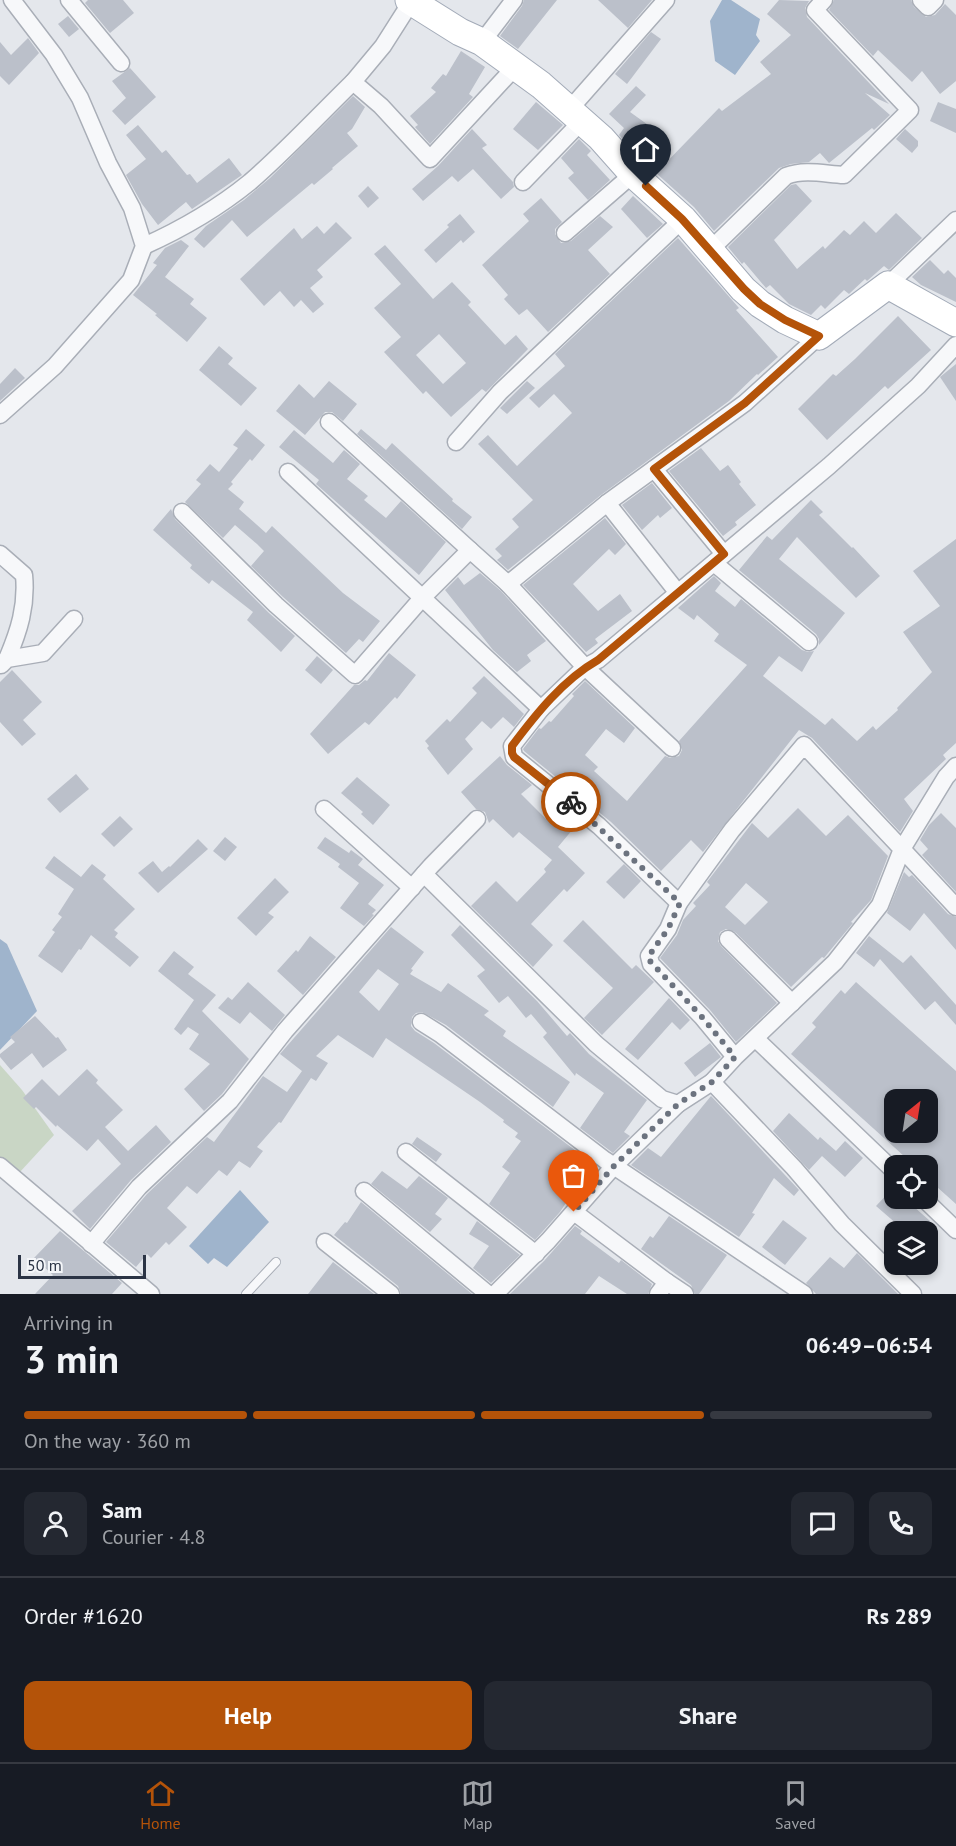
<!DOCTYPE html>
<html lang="en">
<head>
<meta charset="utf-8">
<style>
	body { margin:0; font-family:"PT Sans",sans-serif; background:#242831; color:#f1f3f6; height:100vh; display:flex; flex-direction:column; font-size:22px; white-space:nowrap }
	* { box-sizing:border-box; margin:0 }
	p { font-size:20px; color:#9ea1a6 }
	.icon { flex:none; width:33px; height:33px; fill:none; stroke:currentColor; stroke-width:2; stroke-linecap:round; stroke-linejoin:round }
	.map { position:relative; height:1294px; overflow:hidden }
	.drawer { display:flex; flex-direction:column; background:#171b24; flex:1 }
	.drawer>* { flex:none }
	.needle { width:39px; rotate:30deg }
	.tools { position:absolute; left:884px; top:1089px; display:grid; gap:12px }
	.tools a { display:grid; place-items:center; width:54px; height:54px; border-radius:12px; background:#171b24; box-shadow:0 3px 9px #0003; font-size:30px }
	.scale { position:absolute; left:18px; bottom:15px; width:128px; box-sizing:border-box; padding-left:6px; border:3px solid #2b3445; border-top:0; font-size:16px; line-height:21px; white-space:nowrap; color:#2b3445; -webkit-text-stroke:4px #f4f6f9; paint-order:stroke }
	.pin { position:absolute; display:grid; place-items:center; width:51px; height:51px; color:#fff; margin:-62px -26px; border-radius:50% 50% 50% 0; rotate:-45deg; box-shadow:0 0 6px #0007 }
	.pin .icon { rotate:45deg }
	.courier { position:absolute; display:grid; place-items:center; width:60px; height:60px; margin:-30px; border:4px solid #b45309; border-radius:50%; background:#fff; color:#222; box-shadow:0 2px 8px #0007 }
	.overview em { font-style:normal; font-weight:600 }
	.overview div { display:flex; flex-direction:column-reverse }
	.overview { display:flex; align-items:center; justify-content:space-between; height:102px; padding:0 24px }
	h1 { font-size:39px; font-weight:600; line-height:45px }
	.bar { display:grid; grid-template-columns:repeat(4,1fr); gap:9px 6px; align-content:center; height:72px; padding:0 24px }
	.bar i { height:8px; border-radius:4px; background:#363941 }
	.bar .active { background:#b45309 }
	.bar p { grid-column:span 4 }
	.line { display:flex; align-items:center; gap:15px; padding:0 24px; border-top:2px solid #363941 }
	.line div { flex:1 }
	.round { display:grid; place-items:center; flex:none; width:63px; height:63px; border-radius:12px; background:#242831 }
	.cta { display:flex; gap:12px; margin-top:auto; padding:12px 24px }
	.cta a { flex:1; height:69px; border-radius:12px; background:#b45309; color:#fff; font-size:24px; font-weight:600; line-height:69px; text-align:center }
	.cta a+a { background:#242831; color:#f1f3f6 }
	.menu { display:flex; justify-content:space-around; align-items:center; height:84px; border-top:2px solid #363941; background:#171b24; font-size:16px; color:#9ea1a6 }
	.menu a { display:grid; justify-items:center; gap:3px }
	.menu .active { color:#b45309 }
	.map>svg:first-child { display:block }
</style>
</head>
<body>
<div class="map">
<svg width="956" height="1294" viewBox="0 0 956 1294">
	<rect width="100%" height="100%" fill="#e4e7ec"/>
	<path fill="#c9d6c5" d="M0,1065l22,25 32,45 -35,38 -19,-10z"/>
	<g fill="#9fb4cc">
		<path d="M722,0h9l29,19 -4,16 4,6 -25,34 -20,-14 -5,-40z"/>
		<path d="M0,939l7,5 30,67 -37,39z"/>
		<path d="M240,1190l29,32 -42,45 -13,-9 -6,6 -19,-18z"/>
	</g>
	<g fill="#bbc0ca" fill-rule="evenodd">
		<path d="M88,0h35l11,13 -24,20 -25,-30z"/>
		<path d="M524,0h33l-39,49 -18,-13 22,-30z"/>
		<path d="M598,0h54l-24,28z"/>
		<path d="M779,0l30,1 -4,7 2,9 82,87 -24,-11 25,22 -16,15 -2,-2 -43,35 -9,-10 -11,9 -18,2 -12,4 -65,63 -20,-24 -38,-34 63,-65 3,3 49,-37 -11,-12 31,-27 -24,-21z"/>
		<path d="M834,0h77l3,7 12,10 9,-2 10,-11 11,11v66l-16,13 -18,-23 -10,11 -34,-32 -5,6 -44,-46z"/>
		<path d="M68,16l11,13 -10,8 -11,-13z"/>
		<path d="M651,32l10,7 -34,45 -12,-10z"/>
		<path d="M28,38l11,15 -30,32 -9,-9v-34l11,13z"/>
		<path d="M461,51l24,16 -16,27 4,3 -43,47 -15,-17 3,-2 -8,-9 26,-24 -5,-4 12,-14 3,2z"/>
		<path d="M130,68l26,29 -31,28 -13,-14 14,-13 -14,-17z"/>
		<path d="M636,86l10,9 -16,17 28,20 -19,25 -20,-22 5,-7 -15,-14z"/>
		<path d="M353,96l12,11 -13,22 -5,4 11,13 -26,22 1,1 -19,16 -2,-2 -65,54 -15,-17 -28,28 -10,-9 12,-13 38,-26 26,-22z"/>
		<path d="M536,102l27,23 -25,25 -25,-21z"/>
		<path d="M938,102l18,7v24l-26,-12z"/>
		<path d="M138,125l24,28 4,-3 21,25 3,-1 7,9 32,-25 13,17 -50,34 -6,-7 -28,23 -16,-21 -16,-29 20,-16 -20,-24z"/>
		<path d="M472,129l15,16 -5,3 31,34 1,5 -13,12 -28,-30 -15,13 -6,-6 -29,25 -11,-12 26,-23z"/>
		<path d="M905,129l13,12v5l-6,7 -16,-14z"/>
		<path d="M579,139l12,12 -4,4 23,25 -22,20 -20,-22 6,-5 -13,-15z"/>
		<path d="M796,184l16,17 -38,39 23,29 26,-23 2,3 19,-19 6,5 14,-14 12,12 20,-20 26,25 -33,32 -5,-4 -17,15 -2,-2 -16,15 -5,-4 -19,19 -4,-4 -10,10 -22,-11 -19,-19 -4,3 -22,-26 -2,2 -14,-17 63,-62z"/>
		<path d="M368,186l11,12 -11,10 -10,-12z"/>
		<path d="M633,196l30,28 -16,14 -26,-29z"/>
		<path d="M541,198l21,24 -7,7v5l6,9 10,-2 29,-25 13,11 -25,23 22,24 -62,58 -21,-23 -8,6 -15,-16 4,-4 -26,-30 47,-44 -6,-7z"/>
		<path d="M460,214l15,18 -12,11 -2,-3 -25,23 -12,-13 25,-23 -2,-2z"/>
		<path d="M336,222l16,16 -35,32 6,7 -13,11 14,16 -11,9 -12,-13 -7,7 -14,-16 -16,15 -24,-27 54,-51 8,11 15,-13 7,8z"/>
		<path d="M678,238l61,70 -3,2 42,47 -20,18 -1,-1 -28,27 -128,94 -93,75 -11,-10 5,-4 -7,-7 24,-22 -7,-8 21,-19 -55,-56 10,-9 29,31 55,-53 -18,-19 -15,14 -10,-10 36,-32 -10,-12z"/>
		<path d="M181,240l8,6 -24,31 29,22 -4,5 17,14 -20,24 -32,-27 2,-1 -24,-19 24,-30 -4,-2 12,-15z"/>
		<path d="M385,245l48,54 19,-17 19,20 -3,3 37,40 11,-10 12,14 -42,43 -4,-3 -31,28 -25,-26 -3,3 -39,-42 17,-15 -27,-29 27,-24 -27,-30zM439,334l27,29 -23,21 -27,-29z"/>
		<path d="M930,260l14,14 4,-4 8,8v24l-35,-17 -9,-8z"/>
		<path d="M898,316l33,34 -43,39 -3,-3 -58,54 -29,-31 35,-35 3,2 19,-17z"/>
		<path d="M219,346l14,12 -5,6 29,24 -16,18 -42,-36z"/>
		<path d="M956,364v37l-16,-24z"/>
		<path d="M15,368l10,10 -25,23v-17z"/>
		<path d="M329,381l28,23 -14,17 -11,-9h-7l-20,23 -29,-24 23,-27 15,14z"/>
		<path d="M527,381l8,7 -28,26 -7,-6z"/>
		<path d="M246,429l19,16 -13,16 -2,-2 -19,23 2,2 -5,5 16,13 -5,7 27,24 6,-7 71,67 37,28 -17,21 -4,-3 -13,14 -63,-56 -32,-31 13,-15 -7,-7 -22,-19 -12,13 -38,-36 16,-18 -5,-4 14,-16 9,8 19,-24 -5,-3z"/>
		<path d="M361,429l25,21 6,-7 61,56 -1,2 20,16 -10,12 -105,-95z"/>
		<path d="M294,430l39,33 11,-13 16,14 -13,15 21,17 -4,4 22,18 15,-17 45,41 -27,33 -103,-91 3,-4 -40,-33z"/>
		<path d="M701,448l19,23 8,-6 13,17 -2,2 17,21 -21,17 2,3 -14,11 -54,-65z"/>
		<path d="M652,483l20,25 -12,10 -2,-3 -16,15 -20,-25z"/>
		<path d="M811,500l12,12 -4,3 33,33 1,-1 27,29 -24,22 -59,-61 -18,22 66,54 -26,32v-6l-3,-5 -77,-64 28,-34 5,4z"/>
		<path d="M171,509l4,10 94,94 26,23 -14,16 -34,-32 6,-8 -41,-32 -3,4 -19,-16 2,-3 -39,-35z"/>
		<path d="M605,518l21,26 -11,11 -6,-6 -36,35 25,27 22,-17 12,17 -37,28 3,4 -12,9 -63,-67z"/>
		<path d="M956,539v204l-13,12 3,4 -42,40 9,12 -13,21 -88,-94 -13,-8 -96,122 -12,-12 -30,31 -50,-49 -87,-71 -1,-2 16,-21 2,1 8,-8 2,1 23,-26 -2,-2 13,-13 50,47 -11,15 -18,-14 -21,26 13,12 -4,4 33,30 38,-45 5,2 9,-2 3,-6 -3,-9 68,-76 -33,-24 5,-7 -22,-19 -3,5 -16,-12 36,-32 7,7 -6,8 20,16 6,-8 61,51 6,2 6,-1 -12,21 -23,-16 -16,20 62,49 7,-7 25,23 16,-15 3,4 22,-20 -1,-2 35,-36 -29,-40 37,-26 -27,-35z"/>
		<path d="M480,573l21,18 45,50 -19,14 4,6 -14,11 -24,-22 -48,-60 13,-13 6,8z"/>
		<path d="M389,653l27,22 -19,24 -2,-2 -26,28 -4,-3 -37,32 -18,-20 44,-49h5l6,-5 2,1z"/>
		<path d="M317,656l16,14 -12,14 -16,-14z"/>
		<path d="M12,670l30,32 -19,18 13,14 -14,12 -22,-24v-40z"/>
		<path d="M484,676l40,38 -10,13 -11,-10 -12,12 -9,-8 -17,18 8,10 -25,26 -21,-27 2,-2 -4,-5 22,-22 3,3 27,-29 -5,-5z"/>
		<path d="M500,756l7,9 25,20 -11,9 25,25 12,-13 20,17 -20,24 27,26 -18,19 -3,-3 -33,35 22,21 -20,22 -62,-61 25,-25 21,21 29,-30 -2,-3 8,-9 -33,-28 -6,6 -20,-19 -4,4 -4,-11 -9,-3 -15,-17z"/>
		<path d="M76,774l13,15 -29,24 -13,-14z"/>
		<path d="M357,777l33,28 -17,20 -12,-11 2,-2 -22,-19z"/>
		<path d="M798,808l28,28 22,-21 40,41 -17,44 -20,22 2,1 -25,30 -4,5 -2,-1 -31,30 -56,-55 -9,-3 -6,3 -2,9 3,5 56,57 -41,39 -26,-32 -50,-52 17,-23 6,-15 13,-14 -3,-3 17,-18 -3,-3 45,-59 16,15zM746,883l22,19 -23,23 -20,-18z"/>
		<path d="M941,813l15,15v64l-34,-37 6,-6 -8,-9 9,-15z"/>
		<path d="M120,816l13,13 -19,18 -13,-13z"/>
		<path d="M225,837l12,10 -12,14 -12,-10z"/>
		<path d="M325,837l24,16 2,-3 12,9 -5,6 26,20 -16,19 8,6 -4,4 2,1 -10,11 -24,-18 19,-25 -21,-16 2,-3 -23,-16z"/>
		<path d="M198,839l10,10 -50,44 -20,-20 15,-12 9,11 7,-6 1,1z"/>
		<path d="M54,856l27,21 11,-13 14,11 -3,4 32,30 -21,21 4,3 -3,4 24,20 -9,10 -39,-32 -10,15 -2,-1 -17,24 -24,-17 17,-24 -3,-2 10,-13 -4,-3 16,-25 -29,-21z"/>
		<path d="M624,864l17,17 -17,18 -18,-17z"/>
		<path d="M904,872l5,5 3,-2 36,39 8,3v33l-32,-37 -14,18 -23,-18z"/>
		<path d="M275,878l14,14 -21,21 6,4 -18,19 -19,-18z"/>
		<path d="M583,920l49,49 4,-4 18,17 -52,53 -18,-17 29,-30 -50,-47z"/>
		<path d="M460,925l77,76 30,35 3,-3 19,21 58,46 -23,32 6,4 -17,17 -33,-25 24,-35 -28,-20 -1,3 -32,-39 4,-4 -16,-19 -5,4 -18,-22 -9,7 -22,-27 8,-6 -34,-35z"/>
		<path d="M391,927l33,25 -13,17 2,1 -3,4 31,18 7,-9 41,28 -5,4 22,16 -3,5 67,46 -17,25 -107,-82 -24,-13 -6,1 -4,4 -1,9 4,5 19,12 150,114 -14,20 9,6 -19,29 -25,28 -46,-36 21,-31 -8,-6 19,-26 -6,-4 3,-4 -15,-11 1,-2 -24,-18 -94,-64 -13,20 -35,-23 -22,21 12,7 -12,18 -5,-3 -30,45 -2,-1 -22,25 6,4 -13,17 -11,-7 -12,15 -8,-6 -22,24 -10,-8 -20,22 20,19 -18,18 -3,-3 -15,16 -4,-4 -11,13 -30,-25 41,-48 60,-57 7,5 49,-66 24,16 15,-21 -22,-17zM378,969l21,15 -20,27 -20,-19z"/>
		<path d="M310,936l26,21 -33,38 -26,-24 19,-21 2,2z"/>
		<path d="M869,936l34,27 8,-8 45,50v20l-21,-24 -10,9 -45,-51 -6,8 -18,-14z"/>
		<path d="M174,951l20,16 -6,7 28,21 -14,16 47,48 -27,35 -18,17 -20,-22 26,-25 -21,-15 10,-15 -11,-7 -7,8 -7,-6 20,-29 -36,-29z"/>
		<path d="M248,982l37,33 -13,16 -22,-19 -10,12 -22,-16 10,-11 4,3z"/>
		<path d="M856,982l100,89v133l-29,-26v-12h-12l-124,-112 25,-27 -4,-4 29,-33 4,4zM894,1100h33v32h-33z"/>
		<path d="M669,998l21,22 -10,10 -8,-8 -34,38 -13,-11z"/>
		<path d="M35,1016l21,22 2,-1 9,13 -24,18 -11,-15 -21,17 -11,-13v-3l15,-12 -5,-5z"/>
		<path d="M710,1043l11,14 -26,20 -11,-14z"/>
		<path d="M87,1069l11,11 -2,3 27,27 -18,17 23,24 28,-26 15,17 -40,38 -41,49 -18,-18 49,-47 -23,-25 -11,12 -30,-26 -1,2 -20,-20 -2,2 -11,-11 19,-19 17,17z"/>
		<path d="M711,1096l88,94 -5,6 -20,-18 -22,35 3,1 -16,23 -108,-72 17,-17 13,9z"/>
		<path d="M789,1113l29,27 2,-3 16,14 9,-10 18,17 -18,19 -23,-21 -13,14 -36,-39z"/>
		<path d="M417,1137l25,17 -6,8 -24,-18z"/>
		<path d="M382,1171l25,18 12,-13 29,22 -13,16 7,5 -12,13 -59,-48z"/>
		<path d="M894,1187v11h10l26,23 -2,3 8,8h-44l6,-7 -22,-19z"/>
		<path d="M361,1202l111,92h-71l-3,-8 -64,-51 11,-13 2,1z"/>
		<path d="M669,1216l58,39 -28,39h-4l-4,-9 -50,-36 9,-13 3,2z"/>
		<path d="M783,1220l24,18 -22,27 -23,-18z"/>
		<path d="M477,1221l43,34 -29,28 -18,-15 16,-22 -20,-12z"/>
		<path d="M575,1226l7,5 -2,3 39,29 2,-3 31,24 -4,10h-21l-28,-18 -14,18h-75l34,-33z"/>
		<path d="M60,1231l62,52 -10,11h-77l18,-19 -19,-17z"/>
		<path d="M857,1253l41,41h-82l-10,-11 24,-26 14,11z"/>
		<path d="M333,1262l41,32h-66z"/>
	</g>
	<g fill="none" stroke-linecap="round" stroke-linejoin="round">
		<defs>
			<path id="lane" d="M246,1294l30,-32"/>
			<g id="street">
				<path d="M69,0l52,63"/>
				<path d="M921,0l7,7 7,-7"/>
				<path d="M411,2l-28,44 -30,36 28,24 49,53 86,-93"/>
				<path d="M482,42l32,-42"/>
				<path d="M569,110l97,-110"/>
				<path d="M523,182l59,-61"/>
				<path d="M565,233l68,-59"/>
				<path d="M144,246c38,-17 74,-38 106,-64 36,-31 69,-67 103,-100"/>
				<path d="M710,250l76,-74c19,-7 38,-2 58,-1l66,-65 -95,-100 9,-10"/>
				<path d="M888,285l68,-65"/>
				<path d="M0,415l55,-49 76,-86 13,-34 -12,-38 -24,-45 -28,-65 -26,-43 -42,-55"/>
				<path d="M329,422l141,128"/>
				<path d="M456,442l44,-50 183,-173"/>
				<path d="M654,469l70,85"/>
				<path d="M288,472l253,237 44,-42 13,-7 231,-194 89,-80 38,-41"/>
				<path d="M607,503l71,90"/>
				<path d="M182,512l94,93 79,70 68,-78 47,-47 38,34 77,83 87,81"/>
				<path d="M0,554l24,21c3,31 -5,56 -17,84"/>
				<path d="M714,563l95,79"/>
				<path d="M508,584l99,-81 138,-100 74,-67"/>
				<path d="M1,665l6,-6 36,-6 31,-34"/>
				<path d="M541,709l-29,37 2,11 85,69 80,77"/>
				<path d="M956,766l-10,11 -44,72 54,58"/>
				<path d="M324,809l88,79"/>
				<path d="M424,874l172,170 66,55 16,5 34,-22 82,86 48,56 71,70"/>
				<path d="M728,939l64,64"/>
				<path d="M421,1022l19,12 165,126 199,134"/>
				<path d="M756,1039l138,132"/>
				<path d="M712,1082l23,-25 100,-95 45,-57 22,-56 -98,-104 -72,85 -53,73 -11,26 -19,27 2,8 51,53 33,40"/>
				<path d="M406,1152l130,102"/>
				<path d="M0,1166l151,128"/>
				<path d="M364,1191l124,103"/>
				<path d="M923,1198l33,32"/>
				<path d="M574,1212l93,70 -9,12"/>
				<path d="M325,1242l66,52"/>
				<path d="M91,1244l48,-57 91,-86 55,-70 146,-165 46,-47"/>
				<path d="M667,1282l18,12"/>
				<path d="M495,1294l53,-53 66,-75 64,-62"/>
			</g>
			<path id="primary" d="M409,0l51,32 22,10 59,43 60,53 32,36 50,45 60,70 17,15 25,16 34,16 69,-51 68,38"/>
		</defs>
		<use href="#lane" stroke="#a9aeb7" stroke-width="10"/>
		<use href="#street" stroke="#a9aeb7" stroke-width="19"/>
		<use href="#primary" stroke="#a3abb8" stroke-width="29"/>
		<use href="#lane" stroke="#f7f8fa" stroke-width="8"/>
		<use href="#street" stroke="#f7f8fa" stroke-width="16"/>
		<use href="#primary" stroke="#fff" stroke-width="27"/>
	</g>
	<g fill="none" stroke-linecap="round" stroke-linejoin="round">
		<path stroke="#6c737f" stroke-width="6" stroke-dasharray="0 10.8" d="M571,802l109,101 -12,26 -16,22 -3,9 53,57 33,40 -23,25 -34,22 -64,62 -40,46"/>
		<path stroke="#b45309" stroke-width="8" d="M571,802l-57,-45 -2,-4v-7c24,-32 51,-66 86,-86l126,-106 -70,-85 91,-66 74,-67 -34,-16 -25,-16 -16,-15 -62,-70 -36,-33"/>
	</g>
</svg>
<div class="tools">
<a><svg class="needle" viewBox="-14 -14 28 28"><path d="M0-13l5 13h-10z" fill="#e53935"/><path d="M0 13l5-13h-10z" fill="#9ea1a6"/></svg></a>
<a><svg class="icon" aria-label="locate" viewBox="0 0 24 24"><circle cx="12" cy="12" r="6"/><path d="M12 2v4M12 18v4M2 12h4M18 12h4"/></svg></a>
<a><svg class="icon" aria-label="layers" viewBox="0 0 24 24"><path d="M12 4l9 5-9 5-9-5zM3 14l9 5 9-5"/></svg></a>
</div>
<div class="scale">50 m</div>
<div class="pin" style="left:574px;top:1212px;background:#ea580c"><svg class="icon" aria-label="bag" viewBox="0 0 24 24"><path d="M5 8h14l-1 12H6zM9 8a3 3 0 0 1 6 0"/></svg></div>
<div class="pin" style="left:646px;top:186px;background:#1f2937"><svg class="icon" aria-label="home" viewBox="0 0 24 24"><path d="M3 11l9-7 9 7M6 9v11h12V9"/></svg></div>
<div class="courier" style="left:571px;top:802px"><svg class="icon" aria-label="bike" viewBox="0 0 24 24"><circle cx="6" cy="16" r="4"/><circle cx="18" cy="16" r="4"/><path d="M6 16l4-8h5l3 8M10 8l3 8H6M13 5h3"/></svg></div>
</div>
<section class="drawer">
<div class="overview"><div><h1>3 min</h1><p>Arriving in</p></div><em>06:49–06:54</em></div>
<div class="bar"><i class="active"></i><i class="active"></i><i class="active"></i><i></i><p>On the way · 360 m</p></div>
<div class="line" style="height:108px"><a class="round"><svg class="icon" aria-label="person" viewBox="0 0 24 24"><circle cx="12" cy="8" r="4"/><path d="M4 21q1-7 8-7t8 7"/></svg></a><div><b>Sam</b><p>Courier · 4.8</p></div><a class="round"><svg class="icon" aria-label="chat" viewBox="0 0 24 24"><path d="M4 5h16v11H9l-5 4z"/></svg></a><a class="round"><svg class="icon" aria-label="phone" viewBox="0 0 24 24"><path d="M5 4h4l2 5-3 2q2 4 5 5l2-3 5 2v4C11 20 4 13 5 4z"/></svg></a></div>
<div class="line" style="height:78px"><div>Order #1620</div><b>Rs 289</b></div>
<div class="cta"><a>Help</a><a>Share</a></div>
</section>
<nav class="menu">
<a class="active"><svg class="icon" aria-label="home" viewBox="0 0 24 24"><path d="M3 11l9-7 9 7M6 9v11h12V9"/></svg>Home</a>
<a><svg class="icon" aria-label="map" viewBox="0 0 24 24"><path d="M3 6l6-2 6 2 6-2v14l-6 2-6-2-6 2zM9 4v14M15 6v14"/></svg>Map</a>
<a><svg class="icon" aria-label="saved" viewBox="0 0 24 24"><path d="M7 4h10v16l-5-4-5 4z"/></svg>Saved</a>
</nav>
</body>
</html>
